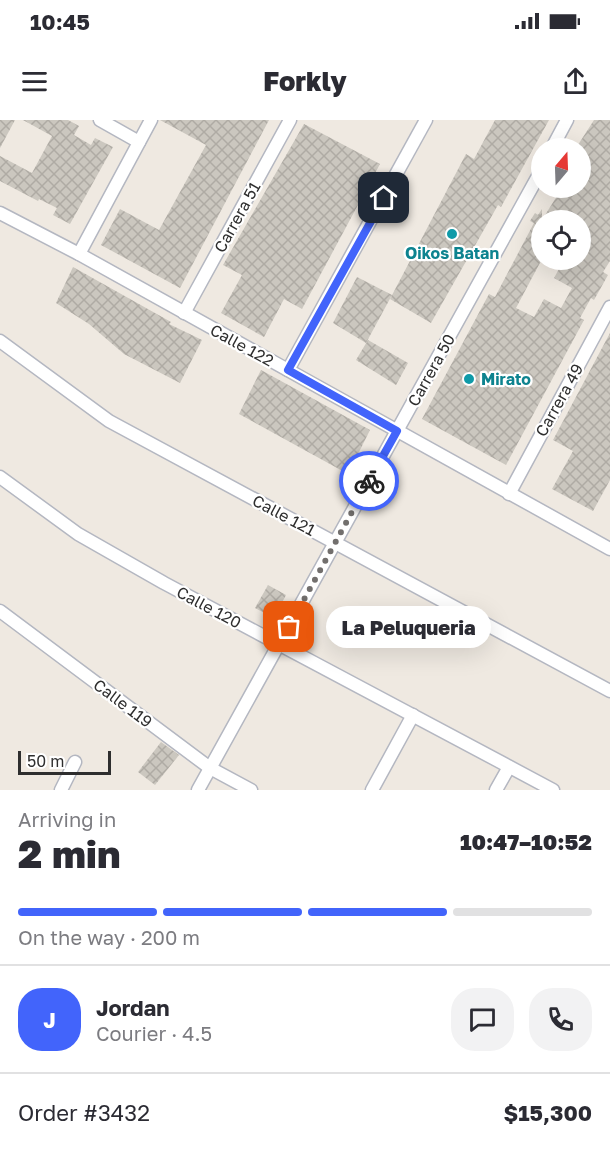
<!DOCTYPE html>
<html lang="en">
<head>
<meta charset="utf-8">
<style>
	body { margin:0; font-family:"Golos Text",sans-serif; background:#f2f2f3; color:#2b2b33; height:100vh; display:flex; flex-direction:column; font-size:22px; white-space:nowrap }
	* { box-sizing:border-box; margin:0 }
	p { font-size:20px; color:#7c7c81 }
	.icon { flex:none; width:33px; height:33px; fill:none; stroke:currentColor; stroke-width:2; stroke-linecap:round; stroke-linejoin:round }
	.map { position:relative; height:670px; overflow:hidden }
	.details { display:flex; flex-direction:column; background:#fff; flex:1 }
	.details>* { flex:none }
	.needle { width:39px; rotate:19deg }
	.buttons { position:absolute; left:531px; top:18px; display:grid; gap:12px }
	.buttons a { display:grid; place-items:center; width:60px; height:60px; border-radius:50%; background:#fff; box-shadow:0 6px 24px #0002; font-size:30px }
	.scale { position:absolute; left:18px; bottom:15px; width:93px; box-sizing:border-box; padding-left:6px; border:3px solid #2e2e2e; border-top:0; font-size:16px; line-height:21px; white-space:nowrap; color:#2e2e2e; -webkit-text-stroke:4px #fff; paint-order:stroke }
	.pin { position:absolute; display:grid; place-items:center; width:51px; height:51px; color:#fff; margin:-26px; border-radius:12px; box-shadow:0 3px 9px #0006 }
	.courier { position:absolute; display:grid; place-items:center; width:60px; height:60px; margin:-30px; border:4px solid #4264fb; border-radius:50%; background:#fff; color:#222; box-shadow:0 2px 8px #0007 }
	.bubble { position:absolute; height:42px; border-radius:21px; background:#fff; box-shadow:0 6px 24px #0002; font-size:20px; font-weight:800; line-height:42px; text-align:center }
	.head em { font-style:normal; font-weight:800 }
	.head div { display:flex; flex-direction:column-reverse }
	.head { display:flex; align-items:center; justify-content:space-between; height:102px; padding:0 18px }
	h1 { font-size:39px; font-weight:800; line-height:45px }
	.bar { display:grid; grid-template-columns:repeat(4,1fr); gap:9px 6px; align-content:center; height:72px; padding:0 18px }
	.bar i { height:8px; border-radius:4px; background:#e1e1e2 }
	.bar .active { background:#4264fb }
	.bar p { grid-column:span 4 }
	.line { display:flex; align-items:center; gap:15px; padding:0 18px; border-top:2px solid #e1e1e2 }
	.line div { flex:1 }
	.round { display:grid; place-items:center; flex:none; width:63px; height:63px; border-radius:24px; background:#f2f2f3 }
	.status { display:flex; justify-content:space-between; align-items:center; height:42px; padding:0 30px; background:#fff; direction:ltr }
	.status svg { height:16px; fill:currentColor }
	header { display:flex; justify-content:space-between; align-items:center; height:78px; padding:0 18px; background:#fff; font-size:27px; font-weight:800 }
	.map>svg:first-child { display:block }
</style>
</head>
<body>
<div class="status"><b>10:45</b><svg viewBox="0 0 49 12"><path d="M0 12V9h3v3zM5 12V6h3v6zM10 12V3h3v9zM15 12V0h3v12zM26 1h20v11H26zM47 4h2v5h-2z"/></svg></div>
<header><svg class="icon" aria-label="menu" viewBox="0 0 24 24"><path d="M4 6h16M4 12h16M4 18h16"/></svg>Forkly<svg class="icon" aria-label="share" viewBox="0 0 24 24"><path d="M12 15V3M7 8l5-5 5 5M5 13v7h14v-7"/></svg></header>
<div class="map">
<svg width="610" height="670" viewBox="0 0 610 670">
	<defs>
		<pattern id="building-cross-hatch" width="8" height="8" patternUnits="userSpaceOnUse" patternTransform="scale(1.5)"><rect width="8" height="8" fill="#cbc7bf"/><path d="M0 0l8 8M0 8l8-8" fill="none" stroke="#afaba4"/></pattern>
	</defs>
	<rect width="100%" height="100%" fill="#efe9e1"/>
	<g fill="url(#building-cross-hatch)" fill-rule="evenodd">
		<path d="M0,0h15l-15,28z"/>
		<path d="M23,0h45l11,6 -5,9 17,10 4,-7 18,9 -43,77 -17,-9 4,-7 -18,-9 -1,2 -38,-20v-25l32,17 20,-37z"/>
		<path d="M160,0h109l-89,168 -79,-43 19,-36 39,21 47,-85z"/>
		<path d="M495,0h54l-48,87 -3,-2 -67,118 -41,-24 76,-145 8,5z"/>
		<path d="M594,0h16v141l-7,11 5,3 -14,25 -3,-2 -11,20 4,2 -78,145 -84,-46 67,-125 6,3 39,-74 -4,-2 5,-8 3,2 4,-6v11l20,-32h18v-40h-4zM542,100h38v22l8,5 -8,13h-16l-10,18 18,10 -11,20 -17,-9 -10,18 -18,-9 26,-49z"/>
		<path d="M304,4l76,40 -78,145 -18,-10 -20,38 -43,-24 21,-38 -19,-10z"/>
		<path d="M73,147l98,55 -2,2 33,16 -22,43 -56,-29 -35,-30 -33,-21z"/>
		<path d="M357,157l35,18 -26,48 -33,-20z"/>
		<path d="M610,213v147l-17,31 -41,-22 21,-38 -20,-11z"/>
		<path d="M368,220l40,23 -12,22 -40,-25z"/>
		<path d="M261,250l109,60 -22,44 -109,-60z"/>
		<path d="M268,465l18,10 -12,23 -19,-10z"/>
		<path d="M161,622l18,13 -24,30 -17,-13z"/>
	</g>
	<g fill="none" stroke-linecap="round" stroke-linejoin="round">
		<defs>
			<g id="minor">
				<path d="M100,0l39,22"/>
				<path d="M552,28l15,-28"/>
				<path d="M0,93l79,41 531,295"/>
				<path d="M79,134l72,-134"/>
				<path d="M184,193l106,-193"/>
				<path d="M0,221l109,80 501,270"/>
				<path d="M288,250l138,-250"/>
				<path d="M0,357l78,57 86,49 389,207"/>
				<path d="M509,374l101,-187"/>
				<path d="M0,491l210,157 41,22"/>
				<path d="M61,670l14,-28"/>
				<path d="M198,670l344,-621"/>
				<path d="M372,670l41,-75"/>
				<path d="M496,670l13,-23"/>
			</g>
		</defs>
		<use href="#minor" stroke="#b4b7c1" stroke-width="15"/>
		<use href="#minor" stroke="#fff" stroke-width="12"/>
	</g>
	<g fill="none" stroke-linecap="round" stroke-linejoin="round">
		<path stroke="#726f6d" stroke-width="6" stroke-dasharray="0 10.8" d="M289,507l80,-146"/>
		<path stroke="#4264fb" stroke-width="8" d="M369,361l28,-50 -109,-61 96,-172"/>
	</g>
	<g fill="#0f9aa8" stroke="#fff" stroke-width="2">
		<circle cx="452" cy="114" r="6"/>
		<circle cx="469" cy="259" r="6"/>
	</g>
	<g text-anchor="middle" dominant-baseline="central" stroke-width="4.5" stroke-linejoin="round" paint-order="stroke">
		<g font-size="16" fill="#2e2e2e" stroke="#fff">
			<text transform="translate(237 97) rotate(-61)">Carrera 51</text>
			<text transform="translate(242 225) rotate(29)">Calle 122</text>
			<text transform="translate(431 250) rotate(-61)">Carrera 50</text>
			<text transform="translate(559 280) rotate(-61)">Carrera 49</text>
			<text transform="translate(284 395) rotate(28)">Calle 121</text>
			<text transform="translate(209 487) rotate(28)">Calle 120</text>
			<text transform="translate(123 583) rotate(37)">Calle 119</text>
		</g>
		<g font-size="16" font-weight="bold" fill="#0d838f" stroke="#fff">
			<text x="452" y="133">Oikos Batan</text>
			<text x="481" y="259" text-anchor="start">Mirato</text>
		</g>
	</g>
</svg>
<div class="buttons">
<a><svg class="needle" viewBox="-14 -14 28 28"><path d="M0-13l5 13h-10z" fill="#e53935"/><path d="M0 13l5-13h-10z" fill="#7c7c81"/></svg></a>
<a><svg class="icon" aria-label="locate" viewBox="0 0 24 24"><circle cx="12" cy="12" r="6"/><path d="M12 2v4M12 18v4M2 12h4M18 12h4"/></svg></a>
</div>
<div class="scale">50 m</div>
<div class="pin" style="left:289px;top:507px;background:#ea580c"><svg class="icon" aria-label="bag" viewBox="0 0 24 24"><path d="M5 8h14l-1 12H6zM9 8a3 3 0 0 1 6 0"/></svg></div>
<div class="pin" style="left:384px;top:78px;background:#1f2937"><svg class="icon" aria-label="home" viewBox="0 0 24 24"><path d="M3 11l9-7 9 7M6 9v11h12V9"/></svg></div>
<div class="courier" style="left:369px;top:361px"><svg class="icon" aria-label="bike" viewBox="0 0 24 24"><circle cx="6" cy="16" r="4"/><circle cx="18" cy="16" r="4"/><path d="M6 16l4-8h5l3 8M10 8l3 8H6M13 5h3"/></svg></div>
<div class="bubble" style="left:326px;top:486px;width:165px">La Peluqueria</div>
</div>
<section class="details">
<div class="head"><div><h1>2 min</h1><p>Arriving in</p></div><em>10:47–10:52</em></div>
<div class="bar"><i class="active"></i><i class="active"></i><i class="active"></i><i></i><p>On the way · 200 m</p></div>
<div class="line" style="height:108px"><b class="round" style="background:#4264fb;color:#fff">J</b><div><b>Jordan</b><p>Courier · 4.5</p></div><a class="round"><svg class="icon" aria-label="chat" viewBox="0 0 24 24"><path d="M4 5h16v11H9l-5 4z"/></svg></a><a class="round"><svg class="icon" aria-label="phone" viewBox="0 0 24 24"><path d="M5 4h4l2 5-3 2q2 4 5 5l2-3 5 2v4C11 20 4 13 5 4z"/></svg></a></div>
<div class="line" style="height:78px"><div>Order #3432</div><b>$15,300</b></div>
</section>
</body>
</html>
